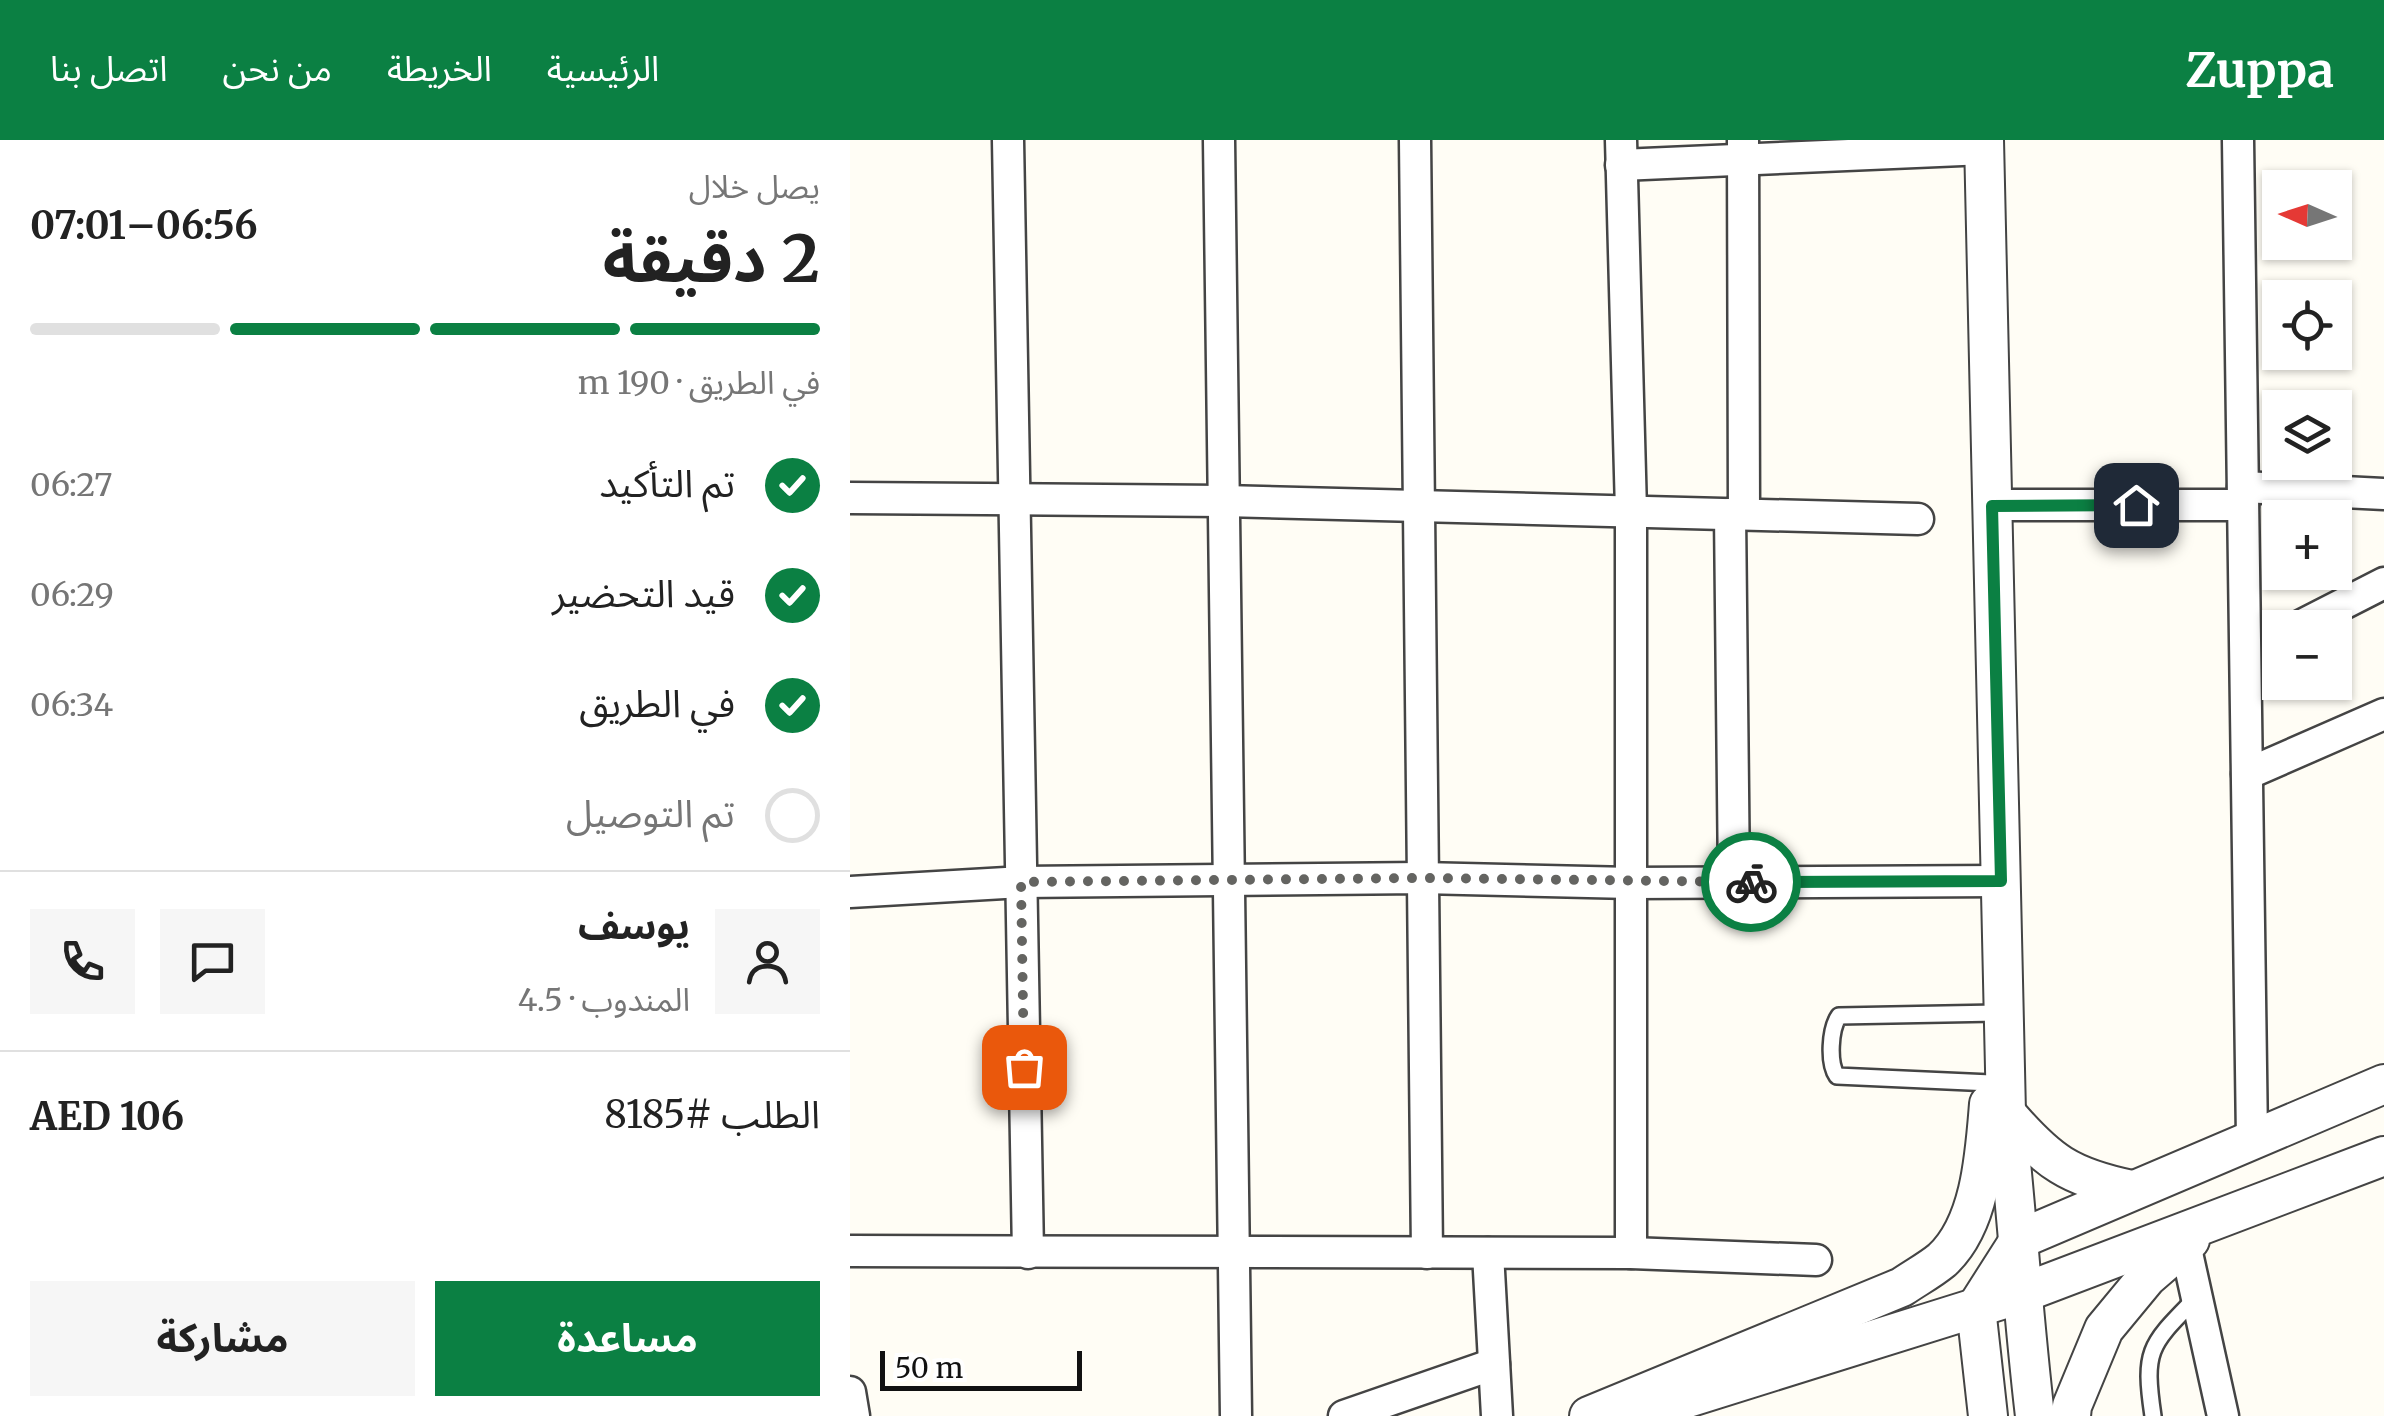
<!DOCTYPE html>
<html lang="ar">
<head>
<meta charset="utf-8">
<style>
	body { margin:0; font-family:Merriweather,"Noto Sans Arabic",serif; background:#f6f6f6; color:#222; direction:rtl; height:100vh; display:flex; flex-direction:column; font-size:38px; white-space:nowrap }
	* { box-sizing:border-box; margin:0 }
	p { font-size:32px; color:#767676 }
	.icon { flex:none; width:55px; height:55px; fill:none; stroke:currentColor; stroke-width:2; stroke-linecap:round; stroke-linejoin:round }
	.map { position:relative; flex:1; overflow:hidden; direction:ltr }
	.side { display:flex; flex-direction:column; background:#fff; width:850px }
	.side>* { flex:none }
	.needle { width:65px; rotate:273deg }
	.controls { position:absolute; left:1412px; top:30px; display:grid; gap:20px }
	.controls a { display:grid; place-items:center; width:90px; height:90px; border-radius:0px; background:#fff; box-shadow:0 2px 8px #0004; font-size:50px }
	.scale { position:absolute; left:30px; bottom:25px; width:202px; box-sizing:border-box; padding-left:10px; border:5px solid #111; border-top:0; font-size:28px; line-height:35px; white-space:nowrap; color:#111; -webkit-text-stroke:8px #fff; paint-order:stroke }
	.pin { position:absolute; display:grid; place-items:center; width:85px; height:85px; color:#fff; margin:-42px; border-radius:20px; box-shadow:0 5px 15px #0006 }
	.courier { position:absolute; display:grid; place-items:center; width:100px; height:100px; margin:-50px; border:8px solid #0b8043; border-radius:50%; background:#fff; color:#222; box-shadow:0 2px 12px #0007 }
	.overview em { font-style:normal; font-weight:700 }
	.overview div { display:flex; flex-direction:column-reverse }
	.overview { display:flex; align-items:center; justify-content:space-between; height:170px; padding:0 30px }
	h1 { font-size:65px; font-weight:700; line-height:75px }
	.bar { display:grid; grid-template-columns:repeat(4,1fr); gap:15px 10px; align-content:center; height:120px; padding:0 30px }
	.bar i { height:12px; border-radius:8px; background:#e0e0e0 }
	.bar .active { background:#0b8043 }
	.bar p { grid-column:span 4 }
	.line { display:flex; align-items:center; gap:25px; padding:0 30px; border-top:2px solid #e0e0e0 }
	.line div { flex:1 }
	.round { display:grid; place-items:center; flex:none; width:105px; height:105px; border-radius:0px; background:#f6f6f6 }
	ol { padding:0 30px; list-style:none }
	li { display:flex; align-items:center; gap:30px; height:110px }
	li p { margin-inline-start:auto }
	li .icon { padding:10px; border-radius:50%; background:#0b8043; color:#fff; stroke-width:4 }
	li:last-child { color:#767676 }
	li i { width:55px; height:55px; border:5px solid #e0e0e0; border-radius:50% }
	.primary-button { display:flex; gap:20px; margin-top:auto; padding:20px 30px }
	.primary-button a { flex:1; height:115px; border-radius:0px; background:#0b8043; color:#fff; font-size:40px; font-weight:700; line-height:115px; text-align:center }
	.primary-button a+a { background:#f6f6f6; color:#222 }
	header { display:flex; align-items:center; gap:60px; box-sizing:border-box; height:140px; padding:0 50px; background:#0b8043; color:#fff }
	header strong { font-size:48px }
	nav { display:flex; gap:55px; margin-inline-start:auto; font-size:35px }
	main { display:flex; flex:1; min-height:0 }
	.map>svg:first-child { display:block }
</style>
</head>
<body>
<header>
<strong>Zuppa</strong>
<nav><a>الرئيسية</a><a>الخريطة</a><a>من نحن</a><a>اتصل بنا</a></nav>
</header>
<main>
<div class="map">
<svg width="1534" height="1276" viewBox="0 0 1534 1276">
	<rect width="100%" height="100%" fill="#fffdf5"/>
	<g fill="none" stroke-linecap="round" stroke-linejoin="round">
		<defs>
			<g id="service">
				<path d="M1141,943l-154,-7c-9,-13 -7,-47 2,-60l158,-3"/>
				<path d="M1303,1276c-10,-67 -3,-71 43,-118"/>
			</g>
			<g id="minor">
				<path d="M158,0l20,1113"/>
				<path d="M369,0l17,1276"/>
				<path d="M565,0l12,1113"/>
				<path d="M771,0l10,371v742"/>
				<path d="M893,0l1,374"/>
				<path d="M1388,0l14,999"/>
				<path d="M771,25l364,-16"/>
				<path d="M1393,347l141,7"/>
				<path d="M0,358l374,3 694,18"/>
				<path d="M1143,365h250"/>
				<path d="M880,374l4,368"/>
				<path d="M1446,488l88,-45"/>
				<path d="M1397,634l137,-60"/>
				<path d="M0,752l171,-10 401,-4 209,5 370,-2"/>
				<path d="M1335,1104l38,172"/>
				<path d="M0,1111l781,2 185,7"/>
				<path d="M638,1113l9,163"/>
				<path d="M0,1252l4,24"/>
				<path d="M494,1276l150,-52"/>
			</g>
			<g id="tertiary">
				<path d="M1134,0l22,973c11,101 17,202 29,303"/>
				<path d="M1156,973c42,49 63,64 126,77"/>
				<path d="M739,1276l313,-129c13,-9 28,-17 40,-27 39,-36 43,-106 47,-156"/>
				<path d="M780,1276l390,-122 364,-138"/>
				<path d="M1138,1276l-12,-108 44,-69 364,-155"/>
				<path d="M1221,1276l1,-10 32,-77 43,-52 43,-37"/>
			</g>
		</defs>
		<use href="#service" stroke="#444" stroke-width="20"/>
		<use href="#minor" stroke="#444" stroke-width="35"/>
		<use href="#tertiary" stroke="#444" stroke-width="42"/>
		<use href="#service" stroke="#fff" stroke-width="15"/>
		<use href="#minor" stroke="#fff" stroke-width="30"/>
		<use href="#tertiary" stroke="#fff" stroke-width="38"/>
	</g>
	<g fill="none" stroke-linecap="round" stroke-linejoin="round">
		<path stroke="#646461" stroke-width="10" stroke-dasharray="0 18" d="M174,927l-3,-185 401,-4 329,4"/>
		<path stroke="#0b8043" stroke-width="12" d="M901,742l250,-1 -9,-375 144,-1"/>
	</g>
</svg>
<div class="controls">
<a><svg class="needle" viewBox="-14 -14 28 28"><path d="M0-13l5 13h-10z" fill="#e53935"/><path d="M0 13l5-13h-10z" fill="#767676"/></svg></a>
<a><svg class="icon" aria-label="locate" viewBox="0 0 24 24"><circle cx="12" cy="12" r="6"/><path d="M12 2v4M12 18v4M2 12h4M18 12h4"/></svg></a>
<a><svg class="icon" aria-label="layers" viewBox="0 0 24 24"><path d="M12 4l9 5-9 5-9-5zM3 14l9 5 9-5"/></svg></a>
<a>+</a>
<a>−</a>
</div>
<div class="scale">50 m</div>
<div class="pin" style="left:174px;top:927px;background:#ea580c"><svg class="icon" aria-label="bag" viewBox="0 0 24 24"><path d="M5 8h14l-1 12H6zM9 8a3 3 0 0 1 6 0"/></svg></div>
<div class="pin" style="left:1286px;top:365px;background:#1f2937"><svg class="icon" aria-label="home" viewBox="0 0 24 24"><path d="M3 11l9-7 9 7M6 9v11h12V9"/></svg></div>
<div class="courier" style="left:901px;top:742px"><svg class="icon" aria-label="bike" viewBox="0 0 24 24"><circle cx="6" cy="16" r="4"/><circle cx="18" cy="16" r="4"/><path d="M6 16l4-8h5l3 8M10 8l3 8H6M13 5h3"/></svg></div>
</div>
<section class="side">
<div class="overview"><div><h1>2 دقيقة</h1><p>يصل خلال</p></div><em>06:56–07:01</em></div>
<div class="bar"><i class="active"></i><i class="active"></i><i class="active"></i><i></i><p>في الطريق · 190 m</p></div>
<ol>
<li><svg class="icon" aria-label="check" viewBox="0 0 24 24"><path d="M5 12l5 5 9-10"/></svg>تم التأكيد<p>06:27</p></li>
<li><svg class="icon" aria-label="check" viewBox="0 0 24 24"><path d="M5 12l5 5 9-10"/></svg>قيد التحضير<p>06:29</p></li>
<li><svg class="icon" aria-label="check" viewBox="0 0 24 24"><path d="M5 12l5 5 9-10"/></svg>في الطريق<p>06:34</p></li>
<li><i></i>تم التوصيل</li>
</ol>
<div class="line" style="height:180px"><a class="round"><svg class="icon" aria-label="person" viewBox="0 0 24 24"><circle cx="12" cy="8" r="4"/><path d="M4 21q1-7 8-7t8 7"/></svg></a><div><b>يوسف</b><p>المندوب · 4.5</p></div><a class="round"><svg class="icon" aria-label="chat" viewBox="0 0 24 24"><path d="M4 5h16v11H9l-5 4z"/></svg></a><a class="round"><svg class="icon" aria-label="phone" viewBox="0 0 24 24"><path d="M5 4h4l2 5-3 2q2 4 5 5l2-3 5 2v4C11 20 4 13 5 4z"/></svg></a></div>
<div class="line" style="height:130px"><div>الطلب #8185</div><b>AED 106</b></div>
<div class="primary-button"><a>مساعدة</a><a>مشاركة</a></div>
</section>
</main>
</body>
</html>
